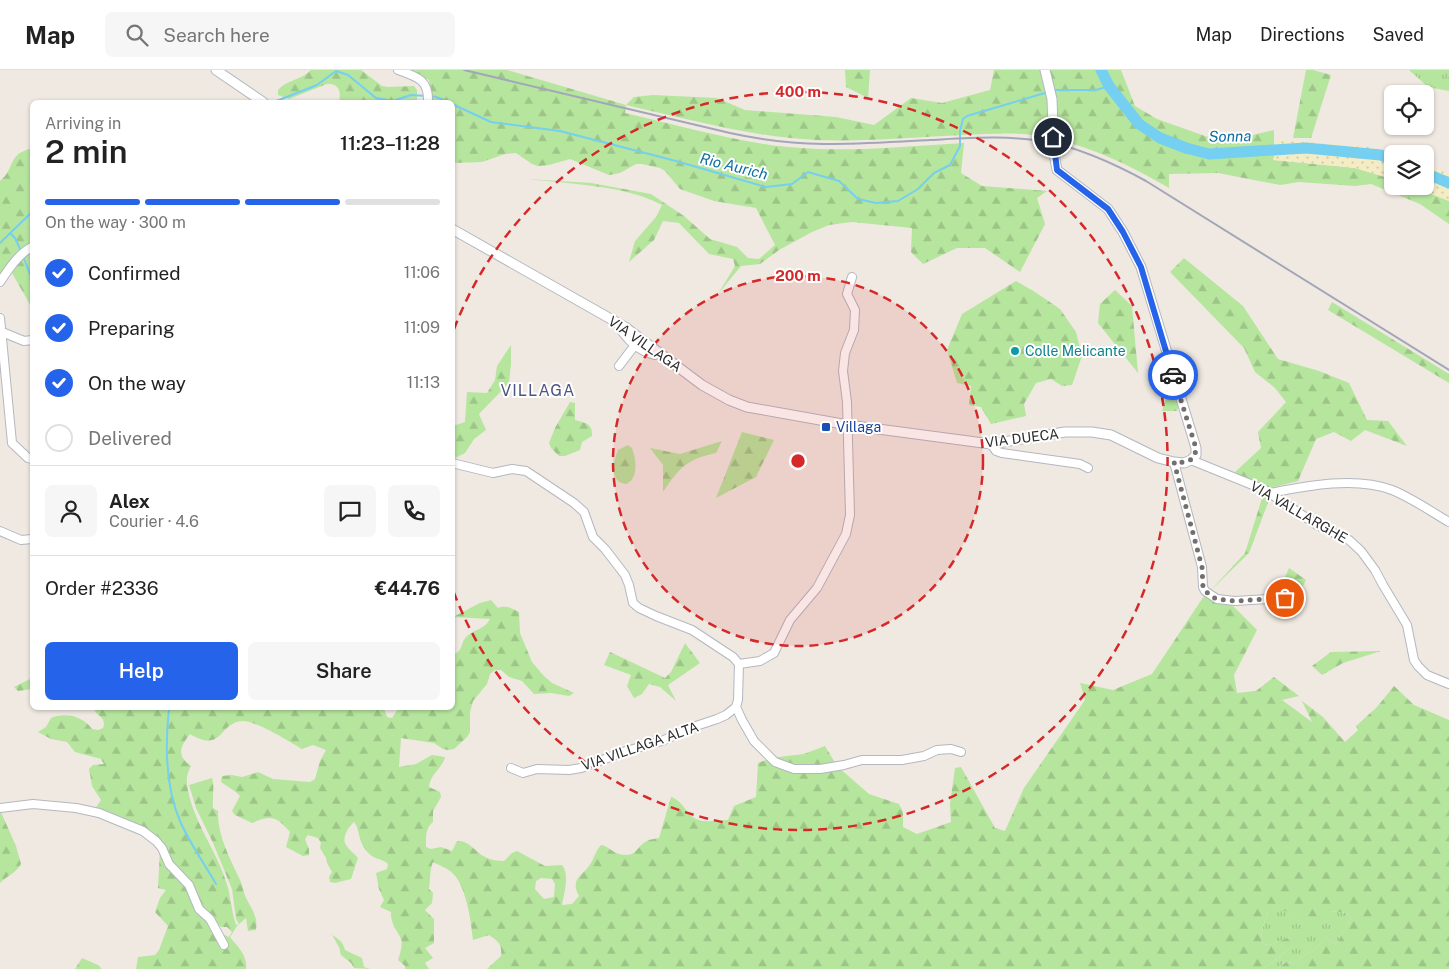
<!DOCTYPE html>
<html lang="en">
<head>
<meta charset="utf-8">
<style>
	body { margin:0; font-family:"Public Sans",sans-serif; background:#f6f6f6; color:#222; height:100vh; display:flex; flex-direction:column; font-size:19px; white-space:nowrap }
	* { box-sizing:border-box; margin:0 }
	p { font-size:16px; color:#767676 }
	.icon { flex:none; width:28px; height:28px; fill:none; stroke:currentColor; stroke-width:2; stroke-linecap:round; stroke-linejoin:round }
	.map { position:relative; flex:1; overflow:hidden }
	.drawer { position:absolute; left:30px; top:30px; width:425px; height:610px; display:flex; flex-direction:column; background:#fff; border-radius:8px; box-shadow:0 1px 4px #0004 }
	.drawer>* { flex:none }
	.controls { position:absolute; left:1384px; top:15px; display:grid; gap:10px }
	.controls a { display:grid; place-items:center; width:50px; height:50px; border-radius:8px; background:#fff; box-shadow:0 1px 4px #0004; font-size:25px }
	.pin { position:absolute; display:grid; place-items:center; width:42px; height:42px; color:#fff; margin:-21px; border:2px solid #fff; border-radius:50%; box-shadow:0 1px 5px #0007 }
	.courier { position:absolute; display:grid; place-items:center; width:50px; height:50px; margin:-25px; border:4px solid #2563eb; border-radius:50%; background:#fff; color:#222; box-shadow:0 1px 6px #0007 }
	.summary em { font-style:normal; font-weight:600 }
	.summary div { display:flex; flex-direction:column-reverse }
	.summary { display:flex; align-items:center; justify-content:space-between; height:85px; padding:0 15px }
	h1 { font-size:32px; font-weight:600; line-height:38px }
	.bar { display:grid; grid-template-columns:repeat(4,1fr); gap:8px 5px; align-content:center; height:60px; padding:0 15px }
	.bar i { height:6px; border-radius:4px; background:#e0e0e0 }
	.bar .active { background:#2563eb }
	.bar p { grid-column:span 4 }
	.line { display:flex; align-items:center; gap:12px; padding:0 15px; border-top:1px solid #e0e0e0 }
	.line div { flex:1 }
	.round { display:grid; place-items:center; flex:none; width:52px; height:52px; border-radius:8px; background:#f6f6f6 }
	ol { padding:0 15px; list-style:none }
	li { display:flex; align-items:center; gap:15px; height:55px }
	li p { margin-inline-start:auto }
	li .icon { padding:5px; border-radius:50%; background:#2563eb; color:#fff; stroke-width:4 }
	li:last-child { color:#767676 }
	li i { width:28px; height:28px; border:2px solid #e0e0e0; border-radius:50% }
	.action { display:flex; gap:10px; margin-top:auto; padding:10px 15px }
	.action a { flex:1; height:58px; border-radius:8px; background:#2563eb; color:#fff; font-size:20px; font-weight:600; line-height:58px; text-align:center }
	.action a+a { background:#f6f6f6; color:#222 }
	header { display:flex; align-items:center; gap:30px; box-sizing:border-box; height:70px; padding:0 25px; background:#fff; border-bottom:1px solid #e0e0e0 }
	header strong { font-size:24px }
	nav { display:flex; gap:28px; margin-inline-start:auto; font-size:18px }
	.search { width:350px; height:45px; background:#f6f6f6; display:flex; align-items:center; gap:12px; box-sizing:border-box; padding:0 18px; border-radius:8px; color:#767676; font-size:19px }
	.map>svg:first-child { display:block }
</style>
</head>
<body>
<header>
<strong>Map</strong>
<div class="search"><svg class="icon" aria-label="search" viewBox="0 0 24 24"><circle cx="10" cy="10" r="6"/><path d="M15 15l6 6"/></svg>Search here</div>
<nav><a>Map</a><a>Directions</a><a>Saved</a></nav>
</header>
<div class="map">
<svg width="1449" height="899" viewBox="0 0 1449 899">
	<defs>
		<pattern id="grass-tufts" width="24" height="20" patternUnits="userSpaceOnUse" patternTransform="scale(1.25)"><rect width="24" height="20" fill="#b6e59e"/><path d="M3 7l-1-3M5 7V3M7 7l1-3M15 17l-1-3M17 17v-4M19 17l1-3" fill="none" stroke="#9dc588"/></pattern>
		<pattern id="forest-firs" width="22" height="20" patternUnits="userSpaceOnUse" patternTransform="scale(1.25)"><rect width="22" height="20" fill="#b6e59e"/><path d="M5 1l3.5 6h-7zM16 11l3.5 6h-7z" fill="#9dc588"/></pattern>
		<pattern id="sand-dots" width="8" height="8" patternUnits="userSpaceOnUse" patternTransform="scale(1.25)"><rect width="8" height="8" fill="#f3ecc5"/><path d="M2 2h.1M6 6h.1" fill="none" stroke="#d1cbaa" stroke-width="1.8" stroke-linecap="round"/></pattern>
	</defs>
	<rect width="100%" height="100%" fill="#efe9e1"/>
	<g fill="url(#grass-tufts)">
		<path d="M1409,0h40v21l-21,-4z"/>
		<path d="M1287,840l6,7 37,-6 17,2 4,5 -15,27 -10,-8 -10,11 -22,15 -9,-1 -8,7h-14l30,-23 -3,-9 -20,8 -7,-1 -2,-11 7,-21z"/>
	</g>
	<g fill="url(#forest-firs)" fill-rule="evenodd">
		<path d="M311,0h50l21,16 6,1 26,-1 3,4v11l-2,1h-76c2,-9 1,-19 -12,-18l-38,15 -11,-4v-5c8,-10 24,-10 33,-20z"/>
		<path d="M406,0h101l119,35 8,-8 19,-2 64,3 28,12 91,7 38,8 37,-27 31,5 48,-13 4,-20h127l14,36 22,13 65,23 52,-12v30l81,8 37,11v7h19l38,15v23l-29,-20 -49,-20 -16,2 -56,-4 -19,3 -62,-12 -49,1v14c-41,-24 -83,-44 -129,-52 -25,-4 -51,-2 -76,-1 -49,2 -99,7 -148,5 -64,-3 -128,-21 -190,-35l-1,8c54,12 109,29 164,34 58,6 117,-1 175,-4l-3,30 21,13 65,5 -10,7 8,26 -25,48 -35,-24h-28l-34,16 -12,-12 1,-24 -60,-6 -23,3 -17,7 -33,18 -19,14 -19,2 -23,28 17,-28 -2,-7 -24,-5 -30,-31 -16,-2 -9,19 -25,22 6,-21 21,-24 6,-12c-37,-20 -93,-21 -134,-26l63,4 60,11 33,22 26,23 27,8 11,11 11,1 16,-14 -19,-37 -42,-7 -34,-12 -15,-18 -5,-3 -18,-4h-6l-16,9 -11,2 -39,-16 -21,6 -11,1 -6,-2 -16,-11 -11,1 -23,8 -29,1 -1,-61h-21l-2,-22z"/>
		<path d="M845,0h25l-2,28 -22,-11z"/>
		<path d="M1306,0h7l18,5 -20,63h-18z"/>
		<path d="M32,78v160l-20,-35 1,-17 -13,18v-93c16,-13 6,-26 32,-33z"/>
		<path d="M1184,188l59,48 35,53 41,12 30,12 18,37 21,1 19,25 -42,-16 -14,11 -17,-9 -18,7 -18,42 -24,6 -25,66 -38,37 34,-37 18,-58 -28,-23 26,-24 -3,-16 28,-30 -11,-14 -20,-16 -11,-24 -74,-76z"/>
		<path d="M1016,211l19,11 25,17 16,23 6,24 -10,29 -10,1 -11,-7 -15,4 -12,21 2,12 -35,8 -10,-17 -12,-2 2,-19 -14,-3 -10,-33 15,-36z"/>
		<path d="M1115,220l17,16 6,67 -40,-50 2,-19z"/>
		<path d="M1332,232l117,72v9l-121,-73z"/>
		<path d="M511,275v19l-2,19 -30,31 7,16 -12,9 -9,14 -12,6v-33l12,-4 2,-30 20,1 8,-13 2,-14z"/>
		<path d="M1180,283l15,10 -18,48h-15z"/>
		<path d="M570,332l5,1v17c10,3 18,3 17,16l-10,6 -2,8 -15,6h-6l-8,-8 -2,-5 6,-15z"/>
		<path d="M742,362l32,8 -18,37 -40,21z"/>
		<path d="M722,371l-6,12c-29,6 -37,15 -53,39v-27l-13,-17 30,6z"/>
		<path d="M628,375l4,3c4,11 7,31 -6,36 -17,-2 -13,-22 -8,-34z"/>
		<path d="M1289,498l17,12 -11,21 -15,-12z"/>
		<path d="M1204,526l29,10 24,24 -23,45 3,18 19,-2 18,-14 25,19 -17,4 30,22 -10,-21 21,16 22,25 13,-12 -2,-4 21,-19 17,-21 20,19 35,15v249h-172l9,-7 8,1 22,-15 10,-11 10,8 15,-27 -4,-5 -17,-2 -17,18 -20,-12 -7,-6 -18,1 -7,21 2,11 7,1 20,-8 7,2 -4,7 -30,23h-776l14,-13c1,-12 -2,-14 -12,-21l-16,5c-2,-19 -7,-58 -23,-69 -5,-4 -12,-6 -17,-9 -3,6 -3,20 -4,27l4,4 -1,10 -7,7 9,9v24l-9,5 8,10 -8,5 4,6h-24v-3l-7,-6c2,-6 5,-15 3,-21 -4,-9 -11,-16 -10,-27l-11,-5 4,-7 -5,-11 -3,-16 11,-4 1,-5c-8,-7 -14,-3 -23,-15 -7,-9 -5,-19 -11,-27 -5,4 -13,16 -8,23 3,5 8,8 12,13l-7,21 -16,4 -5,-1 -1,-5 3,-5 -5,-9 -1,-5 -6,-10 1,-5 -3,-5 -10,-3 -3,4 4,10v6l-6,1 -17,-9 4,-15c-14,-16 -19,-17 -38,-9l-17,-8 -3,-4 8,-15 -4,-4 -15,-10 1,-6 10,-1 10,2 16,-5 15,7 37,3 5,-3 5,-18 6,-11 -13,-5 -11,4c-12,-7 -45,-28 -59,-28 -25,1 -19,33 -53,13 -10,13 -14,21 1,32 -3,6 -5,11 -4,18 4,36 32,69 41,104 3,12 4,25 8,37l3,-1 -3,-5 -4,-30 -19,-46 -17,-35 -7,-23 23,-7c3,9 0,20 1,30l5,3c-1,24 12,47 22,69 3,6 3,12 6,18 6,12 12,18 10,32l-8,1 -2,-13 -9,8 -7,11c8,10 18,19 16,32h-110l2,-12 17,-2 4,-5 9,-24 -13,-14 5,-14 6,-8 -8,-2 2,-39 8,16 19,21 10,25 15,10 4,6 1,4 12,6 3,-5 -5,-5h-6l-9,-8 -1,-5 -11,-7 -10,-23 -19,-20 -14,-26 -9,-8 -25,-12 -28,-9 6,-9 -9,-14 -3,-17 4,-4 11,-1 -3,-5 -26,-7 -8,-10 -16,-3 -13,-7 8,-5 5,-9c14,-6 32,-2 41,11l6,1 5,-2c4,-11 -6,-11 -10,-20h291l3,9 5,1 6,-9 11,1 5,-2h38l1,-53c11,-5 7,-12 14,-19 8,-7 18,-7 23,-17l-37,-2 27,-14 11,-3 7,8c8,-3 13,0 21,4l1,21 12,29 11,13 9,8 22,10 -5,3 -18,-3 -17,1 -12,-13 -13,-4 -8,-7h-6l-5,4 -3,10 -14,17 -3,11v20l-3,5 -13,12 -6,1 -5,-1 -9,-6 -33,-5 -2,29 17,-3 16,-9 13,2c-3,12 -15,17 -16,30l11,5 1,5 -8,14v11c-8,6 -7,16 -7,25l5,2 10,-2 11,4 5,-10c12,-1 18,11 28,16 6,3 13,4 19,4l8,-8 5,-2 28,15 17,-1c8,10 2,28 0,40l10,-1 7,-8c-9,-17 2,-19 10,-30 5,-6 6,-15 12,-21 7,1 11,7 18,9 19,4 16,-7 28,-13 3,-2 8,-2 12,-3l12,-41c12,3 16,20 28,23 8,3 20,0 29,0l6,-14 22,-9 2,-34 13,-5 33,-4 21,-8 12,20 32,28 30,10 4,8v15l14,7 34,-12 -1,-18 5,-36 6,-1 34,61 10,3 19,-43 61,-88 -5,-17 33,7 39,-16zM541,808l11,1 3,5 -1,13 -10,2 -9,-10 1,-8z"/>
		<path d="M685,573l15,20 -32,22 8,16 -16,-14 -11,-3 -7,10 -8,4 -7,-12 4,-11 -27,-10 6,-13 55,26 6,-6z"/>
		<path d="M1381,581l-38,12 -21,12 -10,-9 19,-14z"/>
		<path d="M32,608v11l-14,2 -4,-4z"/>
		<path d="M0,740l16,36 5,18c-4,8 -14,12 -21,19z"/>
		<path d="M332,865c7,4 11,7 13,15l17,8 2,9 6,2 -16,-1 -3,-5 -10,-8 -2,-8z"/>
		<path d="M82,888l16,7 4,4h-27z"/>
	</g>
	<g fill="url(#sand-dots)">
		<path d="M1278,70l91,7 28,7h-5v25l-37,-11 -82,-8z"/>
		<path d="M1425,93l24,11v27l-38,-15h14z"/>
	</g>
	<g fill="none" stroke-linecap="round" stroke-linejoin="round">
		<g stroke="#75cff0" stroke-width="2">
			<path d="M1053,20h43l13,-4"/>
			<path d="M431,26l5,1 13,5"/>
			<path d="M274,32l43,-17 19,-14 12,4 28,23 17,3 18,-6 16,1"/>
			<path d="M452,34l39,18 69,9 116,30 90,26 26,-3 16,-12 31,9 19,18 18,4 22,-2 20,-12 16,-16 16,-8 10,-19v-15l3,-12 4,-3 78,-23"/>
			<path d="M10,163l5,5 6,13"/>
			<path d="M0,173l32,-31"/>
			<path d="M23,186l9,23"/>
			<path d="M169,638c-4,37 -4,78 11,113 9,21 24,42 36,63"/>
		</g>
		<g stroke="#75cff0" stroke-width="11">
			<path d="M1101,0l8,16 30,38 21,14 26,10 23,6 97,-6 75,7 11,5"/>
			<path d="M1425,103l24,10"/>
		</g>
		<defs>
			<g id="minor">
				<path d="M398,0c20,7 31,10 30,32"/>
				<path d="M0,212c8,-12 19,-29 32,-35"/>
				<path d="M0,248l12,125 16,15 4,1"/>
				<path d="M616,252c9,16 21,29 39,33l5,-3"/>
				<path d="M2,262l22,9 8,-1"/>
				<path d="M619,296l16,-21"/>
				<path d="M991,374l5,7 6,2 78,11 8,4"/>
				<path d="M1191,390l74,30 52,35 32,15 12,11 14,19 8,15 24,40 7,35 4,6 9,9 22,9"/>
				<path d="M1174,392l28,105 1,20 2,4 12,8 18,2 50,-3 3,6v9"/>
				<path d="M452,393l41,10 19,-4 14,2 48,32 10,9 9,25 12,12 20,26 4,10 4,18 6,5 17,8 36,14 41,27 6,7"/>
				<path d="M1270,423c36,-7 85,-17 122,-3 20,8 38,21 57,32"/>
				<path d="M0,461l21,9 11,-1"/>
				<path d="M739,594l21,-3 14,-8 16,-33 27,-32 29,-54 4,-19 -3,-113 -4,-31 2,-18 9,-23 1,-20 -8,-16 5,-17"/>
				<path d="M739,594l-1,36 -2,7 6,13 12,21 21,21 19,7h26l24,-4 18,-5h40l22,-4 13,-6 14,-1 10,3"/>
				<path d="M511,698l12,5 14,-4 32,1 12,-2 45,-17 36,-10 31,-14 24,-8 9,-4 10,-8"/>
				<path d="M0,738l33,-4 43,4 23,5 44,18 13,10 6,7 7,16 20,21 10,24 11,10 14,26"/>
			</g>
			<g id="tertiary">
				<path d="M216,0l47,32"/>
				<path d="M452,159l173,98 77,58 27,15 18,7 101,18 143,19 74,-12h27l19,3 47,23 16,4 10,1 7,-3 5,-5v-7l-55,-181 -18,-35 -15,-23 -51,-39 -3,-16 -2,-55 -7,-29"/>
			</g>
		</defs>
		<use href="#minor" stroke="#b4b7c1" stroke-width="10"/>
		<use href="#tertiary" stroke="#b4b7c1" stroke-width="11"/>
		<use href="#minor" stroke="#fff" stroke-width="8"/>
		<use href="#tertiary" stroke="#fff" stroke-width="9"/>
		<path stroke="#a3a6b8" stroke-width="2" d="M464,0l266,63c71,16 130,11 200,7 40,-2 79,-5 118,2 35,7 67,22 98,39l303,189"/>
	</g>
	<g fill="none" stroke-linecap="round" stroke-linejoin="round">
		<path stroke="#726f6d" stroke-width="5" stroke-dasharray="0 9" d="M1173,305l23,73c-1,14 -10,15 -22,14l28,105 1,20 2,4 11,8 19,2 50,-3"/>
		<path stroke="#2563eb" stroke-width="6" d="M1053,67l4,33 51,39 15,23 18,35 32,108"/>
	</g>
	<circle cx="798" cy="391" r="185" fill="#d62828" fill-opacity=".12"/>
	<g fill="none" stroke="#d62828" stroke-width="2.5" stroke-dasharray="9 6">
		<circle cx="798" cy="391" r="185"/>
		<path d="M454 259A369 369 0 1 1 454 523"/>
	</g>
	<circle fill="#0f9aa8" stroke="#fff" stroke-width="2" cx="1015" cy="281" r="5"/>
	<rect fill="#1a4fb4" stroke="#fff" stroke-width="2" x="821" y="352" width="10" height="10" rx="2.5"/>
	<g text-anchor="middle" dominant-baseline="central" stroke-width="4" stroke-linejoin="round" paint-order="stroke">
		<g font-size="14" fill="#2e2e2e" stroke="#fff">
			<text transform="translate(645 274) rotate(35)">VIA VILLAGA</text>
			<text transform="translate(1022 368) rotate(-7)">VIA DUECA</text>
			<text transform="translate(1299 442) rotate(30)">VIA VALLARGHE</text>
			<text transform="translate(640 676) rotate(-19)">VIA VILLAGA ALTA</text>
		</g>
		<g font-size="14" fill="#0d838f" stroke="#fff" text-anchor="start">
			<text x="1025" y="281">Colle Melicante</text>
		</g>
		<g font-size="14" fill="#164399" stroke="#fff" text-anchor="start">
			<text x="836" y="357">Villaga</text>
		</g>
		<g font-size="15" font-style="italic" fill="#0d6fa3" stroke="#fff">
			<text transform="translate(1230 66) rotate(-1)">Sonna</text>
			<text transform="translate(734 96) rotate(14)">Rio Aurich</text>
		</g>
		<g font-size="16" letter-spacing="1" fill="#4d5680" stroke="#fff">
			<text x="538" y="320">VILLAGA</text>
		</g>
	</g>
	<circle cx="798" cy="391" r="8" fill="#d62828" stroke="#fff" stroke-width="2.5"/>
	<g font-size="15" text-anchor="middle" font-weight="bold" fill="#d62828" stroke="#fff" stroke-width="4" stroke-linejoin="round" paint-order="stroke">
		<text x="798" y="27">400 m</text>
		<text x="798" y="211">200 m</text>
	</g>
</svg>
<div class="controls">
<a><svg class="icon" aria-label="locate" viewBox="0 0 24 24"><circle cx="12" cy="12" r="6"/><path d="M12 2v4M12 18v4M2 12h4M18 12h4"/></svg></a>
<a><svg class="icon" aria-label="layers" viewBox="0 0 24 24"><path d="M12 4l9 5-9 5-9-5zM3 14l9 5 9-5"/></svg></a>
</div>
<div class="pin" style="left:1285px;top:528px;background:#ea580c"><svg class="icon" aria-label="bag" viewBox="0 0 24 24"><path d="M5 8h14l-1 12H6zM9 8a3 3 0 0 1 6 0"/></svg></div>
<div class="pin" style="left:1053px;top:67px;background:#1f2937"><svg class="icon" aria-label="home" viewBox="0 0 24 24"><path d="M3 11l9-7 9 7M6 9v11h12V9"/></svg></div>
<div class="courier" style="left:1173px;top:305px"><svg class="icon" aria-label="car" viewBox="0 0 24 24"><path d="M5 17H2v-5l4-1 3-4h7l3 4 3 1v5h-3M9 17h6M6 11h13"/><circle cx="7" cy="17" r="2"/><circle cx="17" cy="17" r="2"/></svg></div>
<section class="drawer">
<div class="summary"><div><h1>2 min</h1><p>Arriving in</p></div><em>11:23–11:28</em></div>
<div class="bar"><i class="active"></i><i class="active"></i><i class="active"></i><i></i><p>On the way · 300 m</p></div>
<ol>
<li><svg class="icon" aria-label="check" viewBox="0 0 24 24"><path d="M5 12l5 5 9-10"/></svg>Confirmed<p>11:06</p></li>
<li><svg class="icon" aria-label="check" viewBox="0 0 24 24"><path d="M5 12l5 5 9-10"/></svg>Preparing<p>11:09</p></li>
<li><svg class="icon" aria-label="check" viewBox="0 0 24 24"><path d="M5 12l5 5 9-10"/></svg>On the way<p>11:13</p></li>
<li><i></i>Delivered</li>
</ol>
<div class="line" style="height:90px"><a class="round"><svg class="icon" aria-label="person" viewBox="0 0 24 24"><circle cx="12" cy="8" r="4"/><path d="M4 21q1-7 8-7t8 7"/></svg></a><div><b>Alex</b><p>Courier · 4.6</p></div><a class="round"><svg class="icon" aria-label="chat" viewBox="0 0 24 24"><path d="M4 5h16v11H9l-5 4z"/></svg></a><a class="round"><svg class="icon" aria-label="phone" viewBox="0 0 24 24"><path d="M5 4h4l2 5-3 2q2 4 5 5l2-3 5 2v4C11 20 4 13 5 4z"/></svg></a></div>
<div class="line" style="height:65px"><div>Order #2336</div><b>€44.76</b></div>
<div class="action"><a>Help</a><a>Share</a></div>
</section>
</div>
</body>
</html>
